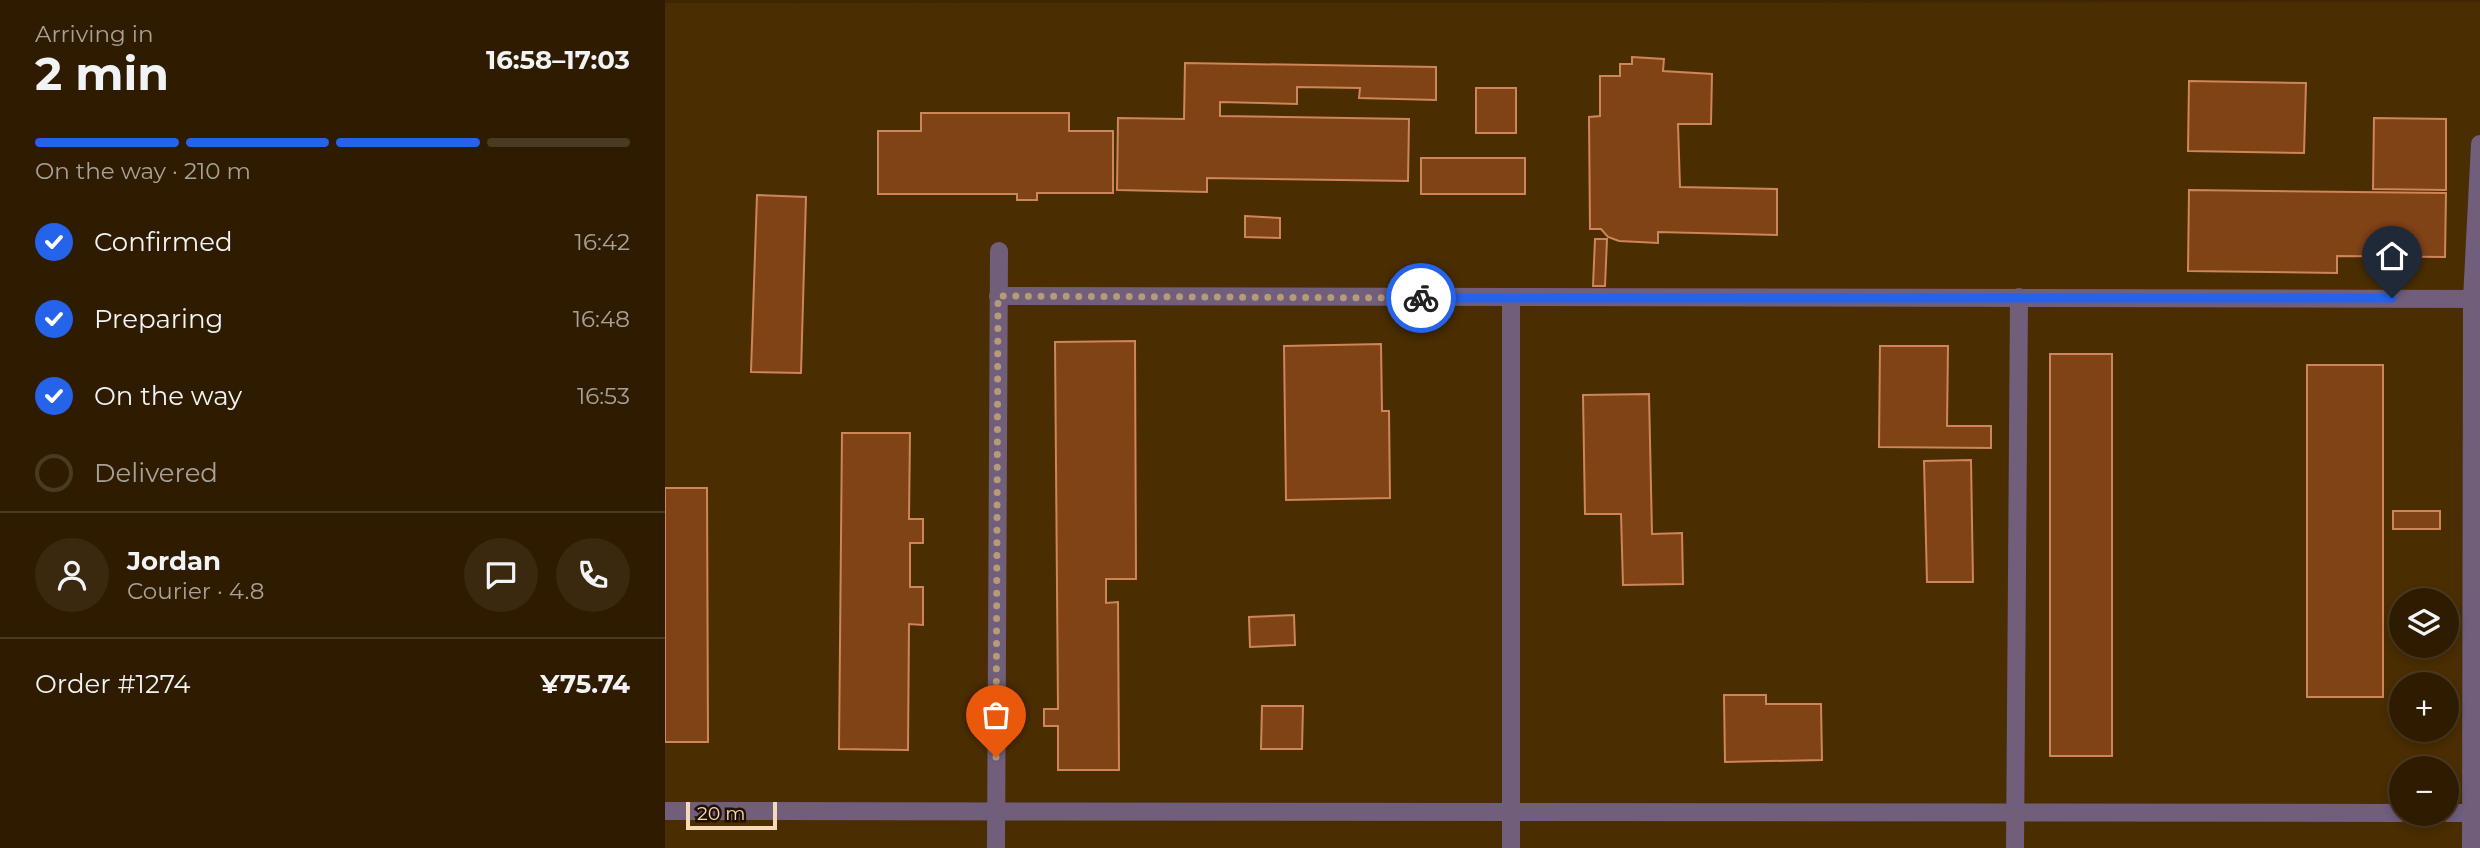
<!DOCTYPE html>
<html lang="en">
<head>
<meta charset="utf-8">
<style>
	body { margin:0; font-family:Montserrat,sans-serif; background:#3b290f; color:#f1f3f6; height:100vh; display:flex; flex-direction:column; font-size:26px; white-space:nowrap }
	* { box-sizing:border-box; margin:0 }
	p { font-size:23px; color:#a7a199 }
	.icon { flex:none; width:38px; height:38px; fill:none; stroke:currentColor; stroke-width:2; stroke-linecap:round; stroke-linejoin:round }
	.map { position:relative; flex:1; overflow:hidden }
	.side { display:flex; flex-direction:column; background:#2f1c00; width:665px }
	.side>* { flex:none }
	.buttons { position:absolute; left:1724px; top:588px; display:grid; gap:14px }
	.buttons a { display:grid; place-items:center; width:70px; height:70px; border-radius:50%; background:#2f1c00; box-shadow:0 4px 10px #0003,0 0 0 2px #4a3a22; font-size:35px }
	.scale { position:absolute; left:21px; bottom:18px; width:91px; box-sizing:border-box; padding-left:7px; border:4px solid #f6dab8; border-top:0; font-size:19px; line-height:24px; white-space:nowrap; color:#f6dab8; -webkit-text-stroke:5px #201000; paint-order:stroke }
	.pin { position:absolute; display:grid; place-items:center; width:60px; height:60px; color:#fff; margin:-72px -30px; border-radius:50% 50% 50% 0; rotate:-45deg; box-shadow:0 0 7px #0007 }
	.pin .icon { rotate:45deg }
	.courier { position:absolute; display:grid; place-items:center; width:70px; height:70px; margin:-35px; border:5px solid #2563eb; border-radius:50%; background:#fff; color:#222; box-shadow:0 2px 9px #0007 }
	.summary em { font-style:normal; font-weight:700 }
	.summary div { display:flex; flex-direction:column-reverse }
	.summary { display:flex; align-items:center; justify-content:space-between; height:119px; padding:0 35px }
	h1 { font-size:46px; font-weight:700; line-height:52px }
	.bar { display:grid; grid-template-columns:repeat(4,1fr); gap:10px 7px; align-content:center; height:84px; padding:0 35px }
	.bar i { height:9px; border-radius:5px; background:#4a3a22 }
	.bar .current { background:#2563eb }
	.bar p { grid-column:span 4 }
	.line { display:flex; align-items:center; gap:18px; padding:0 35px; border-top:2px solid #4a3a22 }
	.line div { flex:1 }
	.round { display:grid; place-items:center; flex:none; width:74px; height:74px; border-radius:37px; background:#3b290f }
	ol { padding:0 35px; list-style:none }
	li { display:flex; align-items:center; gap:21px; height:77px }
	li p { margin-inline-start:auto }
	li .icon { padding:7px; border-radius:50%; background:#2563eb; color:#fff; stroke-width:4 }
	li:last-child { color:#a7a199 }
	li i { width:38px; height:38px; border:4px solid #4a3a22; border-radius:50% }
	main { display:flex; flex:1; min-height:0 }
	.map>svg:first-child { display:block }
</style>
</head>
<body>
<main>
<section class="side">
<div class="summary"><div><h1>2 min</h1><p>Arriving in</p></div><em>16:58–17:03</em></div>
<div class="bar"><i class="current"></i><i class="current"></i><i class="current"></i><i></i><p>On the way · 210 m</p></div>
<ol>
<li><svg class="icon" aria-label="check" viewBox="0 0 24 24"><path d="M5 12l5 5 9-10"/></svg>Confirmed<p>16:42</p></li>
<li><svg class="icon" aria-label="check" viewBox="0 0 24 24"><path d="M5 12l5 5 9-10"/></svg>Preparing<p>16:48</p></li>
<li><svg class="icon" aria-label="check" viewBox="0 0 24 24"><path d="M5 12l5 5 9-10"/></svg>On the way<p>16:53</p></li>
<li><i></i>Delivered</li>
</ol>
<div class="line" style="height:126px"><a class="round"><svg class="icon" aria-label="person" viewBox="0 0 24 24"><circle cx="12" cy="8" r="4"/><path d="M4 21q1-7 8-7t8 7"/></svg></a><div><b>Jordan</b><p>Courier · 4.8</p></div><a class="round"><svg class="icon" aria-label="chat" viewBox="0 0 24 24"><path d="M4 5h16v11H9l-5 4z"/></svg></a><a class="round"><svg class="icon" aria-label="phone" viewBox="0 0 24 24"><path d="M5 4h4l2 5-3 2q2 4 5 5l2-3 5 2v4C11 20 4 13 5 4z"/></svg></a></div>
<div class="line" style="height:91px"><div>Order #1274</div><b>¥75.74</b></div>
</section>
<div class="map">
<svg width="1815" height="848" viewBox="0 0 1815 848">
	<rect width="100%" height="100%" fill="#3f2600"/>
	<path fill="#4a2d00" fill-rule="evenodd" d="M1815,2v846h-1815v-845zM1736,600h46v46h-46zM1736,684h46v46h-46zM1736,768h46v46h-46z"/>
	<g fill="#804316" stroke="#ce8557" stroke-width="2">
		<path d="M967,57l32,2 -1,12 49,3 -1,50h-33l2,63 97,2v46l-119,-3v11l-39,-2 -11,-4 -7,-8h-11l-1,-112 11,-1v-40h20v-12h12z"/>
		<path d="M520,63l251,4v33l-77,-2 1,-10 -63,-1v17l-77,-2v14l189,3 -1,62 -201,-3v14l-90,-2 1,-72 66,1z"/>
		<path d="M1524,81l117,2 -2,70 -116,-2z"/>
		<rect x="811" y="88" width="40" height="45"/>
		<path d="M256,113h148v18h44v62h-76v7h-20v-6h-139v-63h43z"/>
		<path d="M1709,118l72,1v71l-73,-1z"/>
		<rect x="756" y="158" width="104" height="36"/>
		<path d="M1524,190l257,3 -1,64 -108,-1v17l-149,-2z"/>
		<path d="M92,195l49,2 -5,176 -50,-1z"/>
		<path d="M580,216l35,2v20l-35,-1z"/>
		<path d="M930,239h12l-2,47h-12z"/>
		<path d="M470,341l1,238h-30v24l12,-1 1,168h-61v-44h-14v-17h14l-3,-367z"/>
		<path d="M716,344l1,67h7l1,87 -104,2 -2,-154z"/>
		<path d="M1215,346h68l-1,80h44v22l-112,-1z"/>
		<rect x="1385" y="354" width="62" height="402"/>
		<rect x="1642" y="365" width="76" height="332"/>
		<path d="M984,394l3,140 30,-1 1,51 -60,1 -2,-71h-36l-2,-119z"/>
		<path d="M177,433h68l-1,86h14v24h-13v44h13v38l-14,-1 -1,126 -69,-1z"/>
		<path d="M1306,460l2,122h-46l-3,-121z"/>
		<path d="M0,488h42l1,254h-43z"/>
		<rect x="1728" y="511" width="47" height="18"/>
		<path d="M629,615l1,30 -45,2 -1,-30z"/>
		<path d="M1059,695h42v9h55l1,56 -97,2z"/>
		<path d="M597,706h41l-1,43h-41z"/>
	</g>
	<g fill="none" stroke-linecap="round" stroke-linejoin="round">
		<g stroke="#705e7b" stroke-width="18">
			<path d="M333,296l1482,3"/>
			<path d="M0,811l1736,2"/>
			<path d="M1782,813h33"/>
			<path d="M331,848l3,-597"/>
			<path d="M846,848v-549"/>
			<path d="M1350,848l4,-551"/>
			<path d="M1806,848l1,-549 8,-155"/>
		</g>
	</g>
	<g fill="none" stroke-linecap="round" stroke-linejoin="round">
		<path stroke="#b69b78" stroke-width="7" stroke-dasharray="0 12.6" d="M331,757l2,-461 423,2"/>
		<path stroke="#2563eb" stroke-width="9" d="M756,298h971"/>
	</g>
</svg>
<div class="buttons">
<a><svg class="icon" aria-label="layers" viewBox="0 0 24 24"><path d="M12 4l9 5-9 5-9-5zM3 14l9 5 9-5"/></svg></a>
<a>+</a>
<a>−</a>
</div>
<div class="scale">20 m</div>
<div class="pin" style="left:331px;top:757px;background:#ea580c"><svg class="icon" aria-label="bag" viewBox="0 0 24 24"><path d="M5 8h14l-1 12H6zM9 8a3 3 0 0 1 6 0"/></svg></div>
<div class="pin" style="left:1727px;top:298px;background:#1f2937"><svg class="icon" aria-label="home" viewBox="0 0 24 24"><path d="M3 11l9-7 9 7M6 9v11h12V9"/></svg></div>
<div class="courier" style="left:756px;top:298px"><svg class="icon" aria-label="bike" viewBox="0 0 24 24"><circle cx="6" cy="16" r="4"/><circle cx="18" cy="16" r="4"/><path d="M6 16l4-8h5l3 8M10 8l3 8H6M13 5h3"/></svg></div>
</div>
</main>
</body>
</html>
